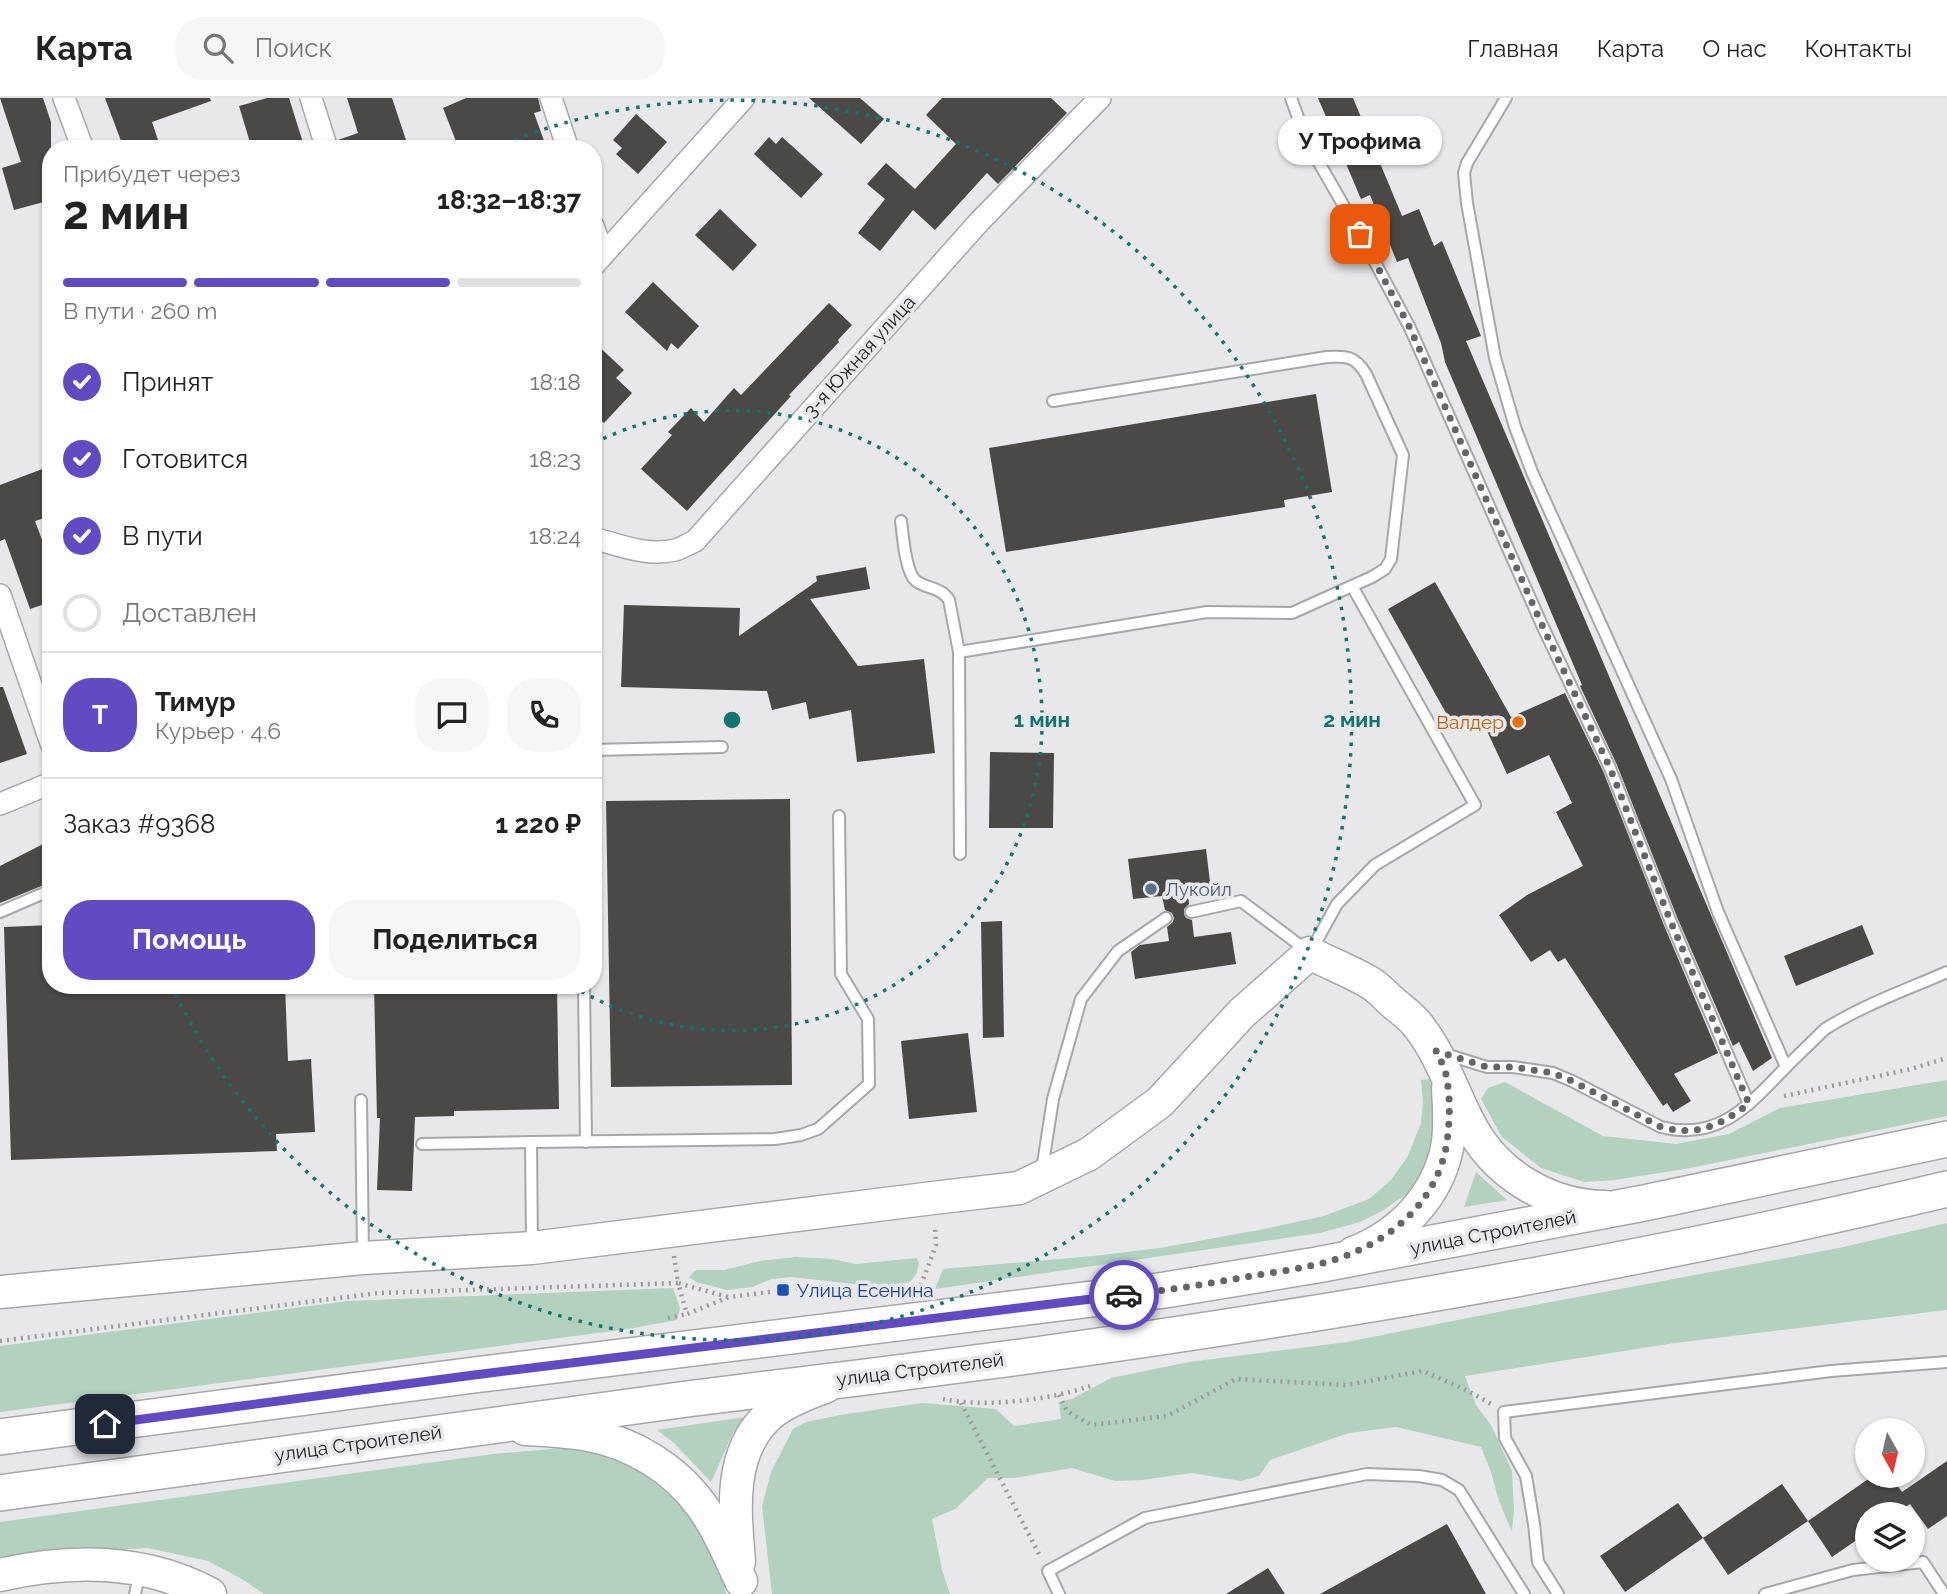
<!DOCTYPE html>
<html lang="ru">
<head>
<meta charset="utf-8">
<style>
	body { margin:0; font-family:Raleway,sans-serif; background:#f6f6f6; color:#222; height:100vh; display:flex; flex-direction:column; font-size:26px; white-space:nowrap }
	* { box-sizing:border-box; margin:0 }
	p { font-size:23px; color:#767676 }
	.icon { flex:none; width:38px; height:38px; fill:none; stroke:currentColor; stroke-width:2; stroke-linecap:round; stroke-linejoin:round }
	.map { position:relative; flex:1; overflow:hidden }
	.side { position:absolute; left:42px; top:42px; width:560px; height:854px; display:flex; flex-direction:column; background:#fff; border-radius:28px; box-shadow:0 2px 5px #0004 }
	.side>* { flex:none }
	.needle { width:46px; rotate:172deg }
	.tools { position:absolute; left:1855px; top:1320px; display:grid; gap:14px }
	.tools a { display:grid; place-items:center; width:70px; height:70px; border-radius:50%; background:#fff; box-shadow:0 2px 5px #0004; font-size:35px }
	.pin { position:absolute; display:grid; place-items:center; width:60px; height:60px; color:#fff; margin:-30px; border-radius:14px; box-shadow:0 4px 10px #0006 }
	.courier { position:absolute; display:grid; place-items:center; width:70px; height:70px; margin:-35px; border:5px solid #624ac3; border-radius:50%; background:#fff; color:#222; box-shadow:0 2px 9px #0007 }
	.bubble { position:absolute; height:49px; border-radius:24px; background:#fff; box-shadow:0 2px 5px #0004; font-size:23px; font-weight:700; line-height:49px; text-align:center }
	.head em { font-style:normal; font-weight:700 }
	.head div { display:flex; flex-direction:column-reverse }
	.head { display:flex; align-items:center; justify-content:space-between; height:119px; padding:0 21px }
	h1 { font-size:46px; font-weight:700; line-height:52px }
	.bar { display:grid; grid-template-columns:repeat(4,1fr); gap:10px 7px; align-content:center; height:84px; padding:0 21px }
	.bar i { height:9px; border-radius:5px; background:#e0e0e0 }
	.bar .current { background:#624ac3 }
	.bar p { grid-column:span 4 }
	.line { display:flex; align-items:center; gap:18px; padding:0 21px; border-top:2px solid #e0e0e0 }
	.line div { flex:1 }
	.round { display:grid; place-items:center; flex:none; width:74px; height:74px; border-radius:28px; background:#f6f6f6 }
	ol { padding:0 21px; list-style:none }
	li { display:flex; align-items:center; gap:21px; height:77px }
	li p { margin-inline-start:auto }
	li .icon { padding:7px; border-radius:50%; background:#624ac3; color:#fff; stroke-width:4 }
	li:last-child { color:#767676 }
	li i { width:38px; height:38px; border:4px solid #e0e0e0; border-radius:50% }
	.primary-button { display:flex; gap:14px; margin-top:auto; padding:14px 21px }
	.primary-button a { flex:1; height:80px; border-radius:28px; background:#624ac3; color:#fff; font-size:28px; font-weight:700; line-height:80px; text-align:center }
	.primary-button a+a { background:#f6f6f6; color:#222 }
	header { display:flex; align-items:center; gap:42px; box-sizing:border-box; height:98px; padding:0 35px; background:#fff; border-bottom:2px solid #e0e0e0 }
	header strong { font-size:33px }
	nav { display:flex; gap:38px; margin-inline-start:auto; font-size:24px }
	.search { width:490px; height:63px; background:#f6f6f6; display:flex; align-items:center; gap:18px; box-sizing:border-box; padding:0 24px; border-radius:28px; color:#767676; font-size:26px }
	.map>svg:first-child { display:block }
</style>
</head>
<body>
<header>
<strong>Карта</strong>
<div class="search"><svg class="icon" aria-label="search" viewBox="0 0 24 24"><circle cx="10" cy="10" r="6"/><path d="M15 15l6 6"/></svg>Поиск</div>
<nav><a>Главная</a><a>Карта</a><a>О нас</a><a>Контакты</a></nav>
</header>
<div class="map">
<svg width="1947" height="1496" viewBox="0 0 1947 1496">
	<rect width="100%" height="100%" fill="#e8e8eb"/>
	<g fill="#b2d1be">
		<path d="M1429,981l8,20 -6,70 -23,24 -26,18 -22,11 -40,11 -385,56 8,-20 150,-13 67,-8 104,-19 60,-13 45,-17 22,-19 17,-24 13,-33 2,-21 -2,-22z"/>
		<path d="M1947,982v36l-262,53 -71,11 -30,2 -43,-14 -39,-31 -21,-38 7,-11 17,-6 98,54 73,8 53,-10 51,-26z"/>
		<path d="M1476,1074l31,28 -43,7z"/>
		<path d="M1947,1125v87l-272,33 -210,33 11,29 15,20 21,46 2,39 -2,22 -13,-31 -8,-29 -10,-25 -85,-20 -47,6 -79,27 -11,16 -18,5 -49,-8 -50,7 -27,1 -43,-13 -58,10h-26l-33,31 -23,10 10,51 8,24h-178l-10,-88 9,-34 22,-43 13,-7 34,-7 82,-12 74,6 18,17 47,-7 -2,-17 13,-3 39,-21 78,-16 158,-20 156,-31 336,-63z"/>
		<path d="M796,1159l36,2 24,5 61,-6 2,5 -2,10 -7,9 -30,5 -88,-10 -20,2 -20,8 -25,3 -31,-8 -7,-5 7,-7h28l36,-9z"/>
		<path d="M673,1190l7,20 -3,12 -49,9 -628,83v-66l348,-45z"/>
		<path d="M745,1319l-12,16 -22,49 -37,-39 -17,-13z"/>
		<path d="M564,1350c18,2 36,4 53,11 35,14 85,63 99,98 5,12 7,25 10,37h-462l-22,-15 -34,-18 -60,-13 -104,6 -44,7v-39l493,-68z"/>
	</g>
	<g fill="#4a4948">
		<path d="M0,0h43l8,24v78l-37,10 -12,-42 19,-6z"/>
		<path d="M105,0h105l1,3 -59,21 9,27h-37z"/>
		<path d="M267,0h22l16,51h-53l-13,-43z"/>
		<path d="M347,0h45l17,51h-69l-2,-9 20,-7z"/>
		<path d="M466,0h72l3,13 -7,2 13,36h-88l-16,-41z"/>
		<path d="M809,0h51l24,21 -23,25z"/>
		<path d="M942,0h109l16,15 -69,71 -11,-11 -52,57 -22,-20 -33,41 -22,-18 27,-34 -18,-15 19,-21 29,26 41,-45 -30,-29z"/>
		<path d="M1318,0h35l49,118 17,-7 15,37 8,-5 39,95 -15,5 306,717 -19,13 -14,-29 -6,4 -56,-129 -60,-152 -37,-79 2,-1 -137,-323 -4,-19 -33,-85 -11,4 -27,-67 -9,4z"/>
		<path d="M636,16l31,28 -29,32 -22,-20 6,-6 -9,-8z"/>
		<path d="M769,39l7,7 6,-7 41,37 -22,24 -47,-44z"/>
		<path d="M720,111l37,36 -24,26 -38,-36z"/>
		<path d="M653,184l46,44 -21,23 -7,-6 -4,8 -42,-39z"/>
		<path d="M829,205l23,22 -14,15 1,2 -50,53 2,1 -104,115 -46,-42 31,-34 -4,-3 23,-24 13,14 30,-34 7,7z"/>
		<path d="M593,243l31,29 -8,8 16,15 -28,30 -11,-10z"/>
		<path d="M1316,296l16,98 -48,8 1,7 -279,45 -17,-104z"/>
		<path d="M45,370l6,16v32l-16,5 16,43v38l-21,7 -25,-70 -5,2v-56z"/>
		<path d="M866,469l4,22 -60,10 48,67 66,-7 11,94 -78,9 -6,-52 -42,9 -3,-17 -34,8 -5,-19 -146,-4 3,-82 116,3 -1,28 78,-55 -1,-5z"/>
		<path d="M1435,484l76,135 54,-24 38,78 60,152 55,130 -44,21 17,27 -18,11 -6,-9 -4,3 -98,-148 -7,4 -8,-12 -19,12 -32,-47 28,-20 56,-29 -27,-54 16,-9 -23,-48 -42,19 -26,-56 -25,13 -68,-122z"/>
		<path d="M0,589h3l24,67 -27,9z"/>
		<path d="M990,654l64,1 -1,75h-64z"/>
		<path d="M790,701l2,286 -181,2 -5,-286z"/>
		<path d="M51,742v42l-51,21v-37z"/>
		<path d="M1206,751l5,41 -23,3 1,11 -5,5v5l2,4 6,2 2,17 37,-5 5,32 -101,15 -4,-27 9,-7 29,-4 -2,-14 6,-5 1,-4 -2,-5 -7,-3 -3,-14 -29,3 -5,-40z"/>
		<path d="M1002,823l2,116 -21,1 -2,-116z"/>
		<path d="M51,827v60h234l3,76 23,-2 4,73 -39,2 1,17 -266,9 -7,-233z"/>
		<path d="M1862,827l12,29 -78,32 -12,-30z"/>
		<path d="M374,887h183l2,124 -105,2v5l-39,1 -3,74 -35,-1 3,-72h-3z"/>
		<path d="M968,935l9,79 -68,7 -8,-78z"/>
		<path d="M1947,1363v55l-19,13 -18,-25 -15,10h-28v19l-35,24 -24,-36 66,-46h16l12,17z"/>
		<path d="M1782,1386l26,37 -80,54 -25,-37z"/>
		<path d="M1678,1405l25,35 -78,54 -25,-36z"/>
		<path d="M1447,1426l39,70h-166z"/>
		<path d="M1268,1470l17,26h-59z"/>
	</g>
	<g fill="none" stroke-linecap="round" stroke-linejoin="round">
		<defs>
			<g id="lane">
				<path d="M1291,0l16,44 53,92 50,94 132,297 68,143 60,152 79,184"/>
				<path d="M1506,0l-39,65 -3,10 3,30 28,155 20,69 17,45 139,307 47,133 68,155"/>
				<path d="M901,423c2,14 4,51 15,60 11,8 25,6 33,19l10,52"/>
				<path d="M593,652l129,-3"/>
				<path d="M960,756l-1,-202 248,-40 85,1 80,-36 13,-8 6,-10 12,-104 -37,-81c-11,-18 -19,-18 -39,-17l-274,44"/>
				<path d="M0,814l51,-22"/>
				<path d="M1191,814l50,-11 69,52 27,-49 38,-39 100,-60 -123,-219"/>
				<path d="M584,887l2,157"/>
				<path d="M1445,956l42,13h26l40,6 19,8 89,46c58,15 89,-23 125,-60 13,-13 26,-25 39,-38 38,-24 81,-39 122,-57"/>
				<path d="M361,1002l2,155"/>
				<path d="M422,1046l109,-2"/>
				<path d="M1042,1072l11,-71 28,-100 37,-48 48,-33"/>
				<path d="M532,1147l-1,-103 244,-3 26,-4 17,-6 51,-45 -1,-65 -27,-45 -2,-158"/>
				<path d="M135,1496l5,-23"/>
				<path d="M1059,1496l-11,-23 97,-53 222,-44 52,2 23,4 17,10 65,104"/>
				<path d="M1558,1496l-20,-32 -4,-38 -8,-48 -21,-38 -1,-26 327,-41 116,-9"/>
				<path d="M1765,1496l88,-24 70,-8 21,32"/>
			</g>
			<g id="street">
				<path d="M64,0l19,51"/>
				<path d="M311,0l16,51"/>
				<path d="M551,0l17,51"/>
				<path d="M593,128l10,29"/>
				<path d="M593,168l151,-168"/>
				<path d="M593,440c26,7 55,19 82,12 7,-2 13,-6 20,-9l284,-319 121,-124"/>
				<path d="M0,497l51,148"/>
				<path d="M0,706l51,-21"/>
			</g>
			<g id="secondary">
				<path d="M1353,1155c46,-17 84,-56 94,-105 4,-20 2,-40 1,-60"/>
				<path d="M0,1194l363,-34 169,-10 401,-50 86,-10 70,-34 71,-52 82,-89 68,-60c20,11 43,19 62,31 9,6 16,15 24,21 7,6 14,11 20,18 24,29 35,65 52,98 26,53 80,85 137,86"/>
				<path d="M525,1331c21,1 43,2 64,6 44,8 86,34 112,70 17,23 28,50 40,76"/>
				<path d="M739,1463c-4,-49 -11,-106 28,-144 15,-14 38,-23 58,-30"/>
				<path d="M0,1477c70,-16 145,-16 210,19"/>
			</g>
			<g id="primary">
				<path d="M0,1339l474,-62 691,-85 152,-25 327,-62 303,-64"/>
				<path d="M0,1395c229,-32 458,-64 687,-94 111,-14 223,-27 334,-42 311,-43 621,-95 926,-168"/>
			</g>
		</defs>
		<use href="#lane" stroke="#a7a7a9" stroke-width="14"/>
		<use href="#street" stroke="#a7a7a9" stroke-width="24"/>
		<use href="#secondary" stroke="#a7a7a9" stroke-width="35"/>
		<use href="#primary" stroke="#a7a7a9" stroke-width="38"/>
		<g stroke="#9b9b9d" stroke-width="4.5" stroke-dasharray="2 5" stroke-linecap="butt">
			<path d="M1784,998l127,-27 36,-11"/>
			<path d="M674,1158l4,27 50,14"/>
			<path d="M668,1220l19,-4"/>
			<path d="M0,1243l378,-48 300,-10 9,31 42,-17 82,-10 69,5 41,-7 15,-40 -1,-18"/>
			<path d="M1059,1297l8,16 24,14 76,-9 69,-37 110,6 77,-14 45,20 23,13"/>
			<path d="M943,1301c41,9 107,1 147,-13"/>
			<path d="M961,1305l80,155"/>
		</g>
		<use href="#lane" stroke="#fff" stroke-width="10"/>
		<use href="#street" stroke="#fff" stroke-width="21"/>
		<use href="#secondary" stroke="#fff" stroke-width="32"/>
		<use href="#primary" stroke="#fff" stroke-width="35"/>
	</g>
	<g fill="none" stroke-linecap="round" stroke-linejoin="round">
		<path stroke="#656567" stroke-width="7" stroke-dasharray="0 12.6" d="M1124,1197c41,-4 81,-11 122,-18 22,-4 46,-7 68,-12 67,-14 128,-60 134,-132 2,-19 2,-39 -2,-58 -1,-8 -7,-17 -10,-24l51,16h26l40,6 19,8 89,46c38,10 58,-2 88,-23l-79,-184 -60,-152 -68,-143 -132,-297 -50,-94"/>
		<path stroke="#624ac3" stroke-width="9" d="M105,1326l369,-49 650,-80"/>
	</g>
	<g fill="none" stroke="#0f766e" stroke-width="3.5" stroke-dasharray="3.5 7">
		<path d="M594 345A310 310 0 1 1 572 888"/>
		<path d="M495 49A620 620 0 1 1 172 889"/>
	</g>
	<circle fill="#e8710a" stroke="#e8e8eb" stroke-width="2.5" cx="1518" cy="624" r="7"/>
	<circle fill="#5c6f8a" stroke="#e8e8eb" stroke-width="2.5" cx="1151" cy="791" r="7"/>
	<rect fill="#1a4fb4" stroke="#e8e8eb" stroke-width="2.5" x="776" y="1185" width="14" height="14" rx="3.5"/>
	<g text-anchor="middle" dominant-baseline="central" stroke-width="7" stroke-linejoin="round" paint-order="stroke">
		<g font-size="19" fill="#1f1f20" stroke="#e8e8eb">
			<text transform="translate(859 258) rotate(-48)">3-я Южная улица</text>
			<text transform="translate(1493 1134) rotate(-11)">улица Строителей</text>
			<text transform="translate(920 1271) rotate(-7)">улица Строителей</text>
			<text transform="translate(358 1345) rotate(-8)">улица Строителей</text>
		</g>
		<g font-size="19" fill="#c56008" stroke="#e8e8eb" text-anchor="end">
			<text x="1504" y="624">Валдер</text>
		</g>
		<g font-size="19" fill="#4e5e75" stroke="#e8e8eb" text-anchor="start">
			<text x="1165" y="791">Лукойл</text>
		</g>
		<g font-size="19" fill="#164399" stroke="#e8e8eb" text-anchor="start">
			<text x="797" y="1192">Улица Есенина</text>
		</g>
	</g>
	<circle cx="732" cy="622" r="10" fill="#0f766e" stroke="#e8e8eb" stroke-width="3.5"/>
	<g font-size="21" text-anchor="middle" font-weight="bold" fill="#0f766e" stroke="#e8e8eb" stroke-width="7" stroke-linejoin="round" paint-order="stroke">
		<text x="1042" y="629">1 мин</text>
		<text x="1352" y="629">2 мин</text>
	</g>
</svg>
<div class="tools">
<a><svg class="needle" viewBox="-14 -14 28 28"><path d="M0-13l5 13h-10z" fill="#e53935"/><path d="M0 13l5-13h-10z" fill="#767676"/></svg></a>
<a><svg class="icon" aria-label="layers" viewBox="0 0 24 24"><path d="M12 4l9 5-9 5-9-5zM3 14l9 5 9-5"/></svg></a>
</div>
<div class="pin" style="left:1360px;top:136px;background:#ea580c"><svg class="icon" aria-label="bag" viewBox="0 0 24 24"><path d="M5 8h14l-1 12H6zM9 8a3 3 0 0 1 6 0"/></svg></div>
<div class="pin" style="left:105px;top:1326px;background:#1f2937"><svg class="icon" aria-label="home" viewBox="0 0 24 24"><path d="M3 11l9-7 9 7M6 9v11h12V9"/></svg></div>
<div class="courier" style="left:1124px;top:1197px"><svg class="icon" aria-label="car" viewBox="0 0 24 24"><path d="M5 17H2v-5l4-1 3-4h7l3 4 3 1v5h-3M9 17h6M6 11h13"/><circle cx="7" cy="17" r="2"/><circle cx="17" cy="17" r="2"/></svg></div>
<div class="bubble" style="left:1278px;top:18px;width:164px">У Трофима</div>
<section class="side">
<div class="head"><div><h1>2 мин</h1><p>Прибудет через</p></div><em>18:32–18:37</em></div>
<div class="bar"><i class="current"></i><i class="current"></i><i class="current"></i><i></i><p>В пути · 260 m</p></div>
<ol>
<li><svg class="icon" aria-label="check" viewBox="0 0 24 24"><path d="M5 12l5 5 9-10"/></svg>Принят<p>18:18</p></li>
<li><svg class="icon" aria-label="check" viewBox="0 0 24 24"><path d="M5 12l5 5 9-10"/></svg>Готовится<p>18:23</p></li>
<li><svg class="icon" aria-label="check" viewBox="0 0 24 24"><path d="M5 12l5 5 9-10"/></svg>В пути<p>18:24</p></li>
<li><i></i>Доставлен</li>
</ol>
<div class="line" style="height:126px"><b class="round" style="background:#624ac3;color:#fff">Т</b><div><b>Тимур</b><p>Курьер · 4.6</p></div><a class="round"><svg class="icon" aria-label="chat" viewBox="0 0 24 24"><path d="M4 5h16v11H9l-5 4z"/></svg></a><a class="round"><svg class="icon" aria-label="phone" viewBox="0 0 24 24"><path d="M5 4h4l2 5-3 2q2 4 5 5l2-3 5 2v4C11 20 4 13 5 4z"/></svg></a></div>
<div class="line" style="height:91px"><div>Заказ #9368</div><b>1 220 ₽</b></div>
<div class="primary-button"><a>Помощь</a><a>Поделиться</a></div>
</section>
</div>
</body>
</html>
